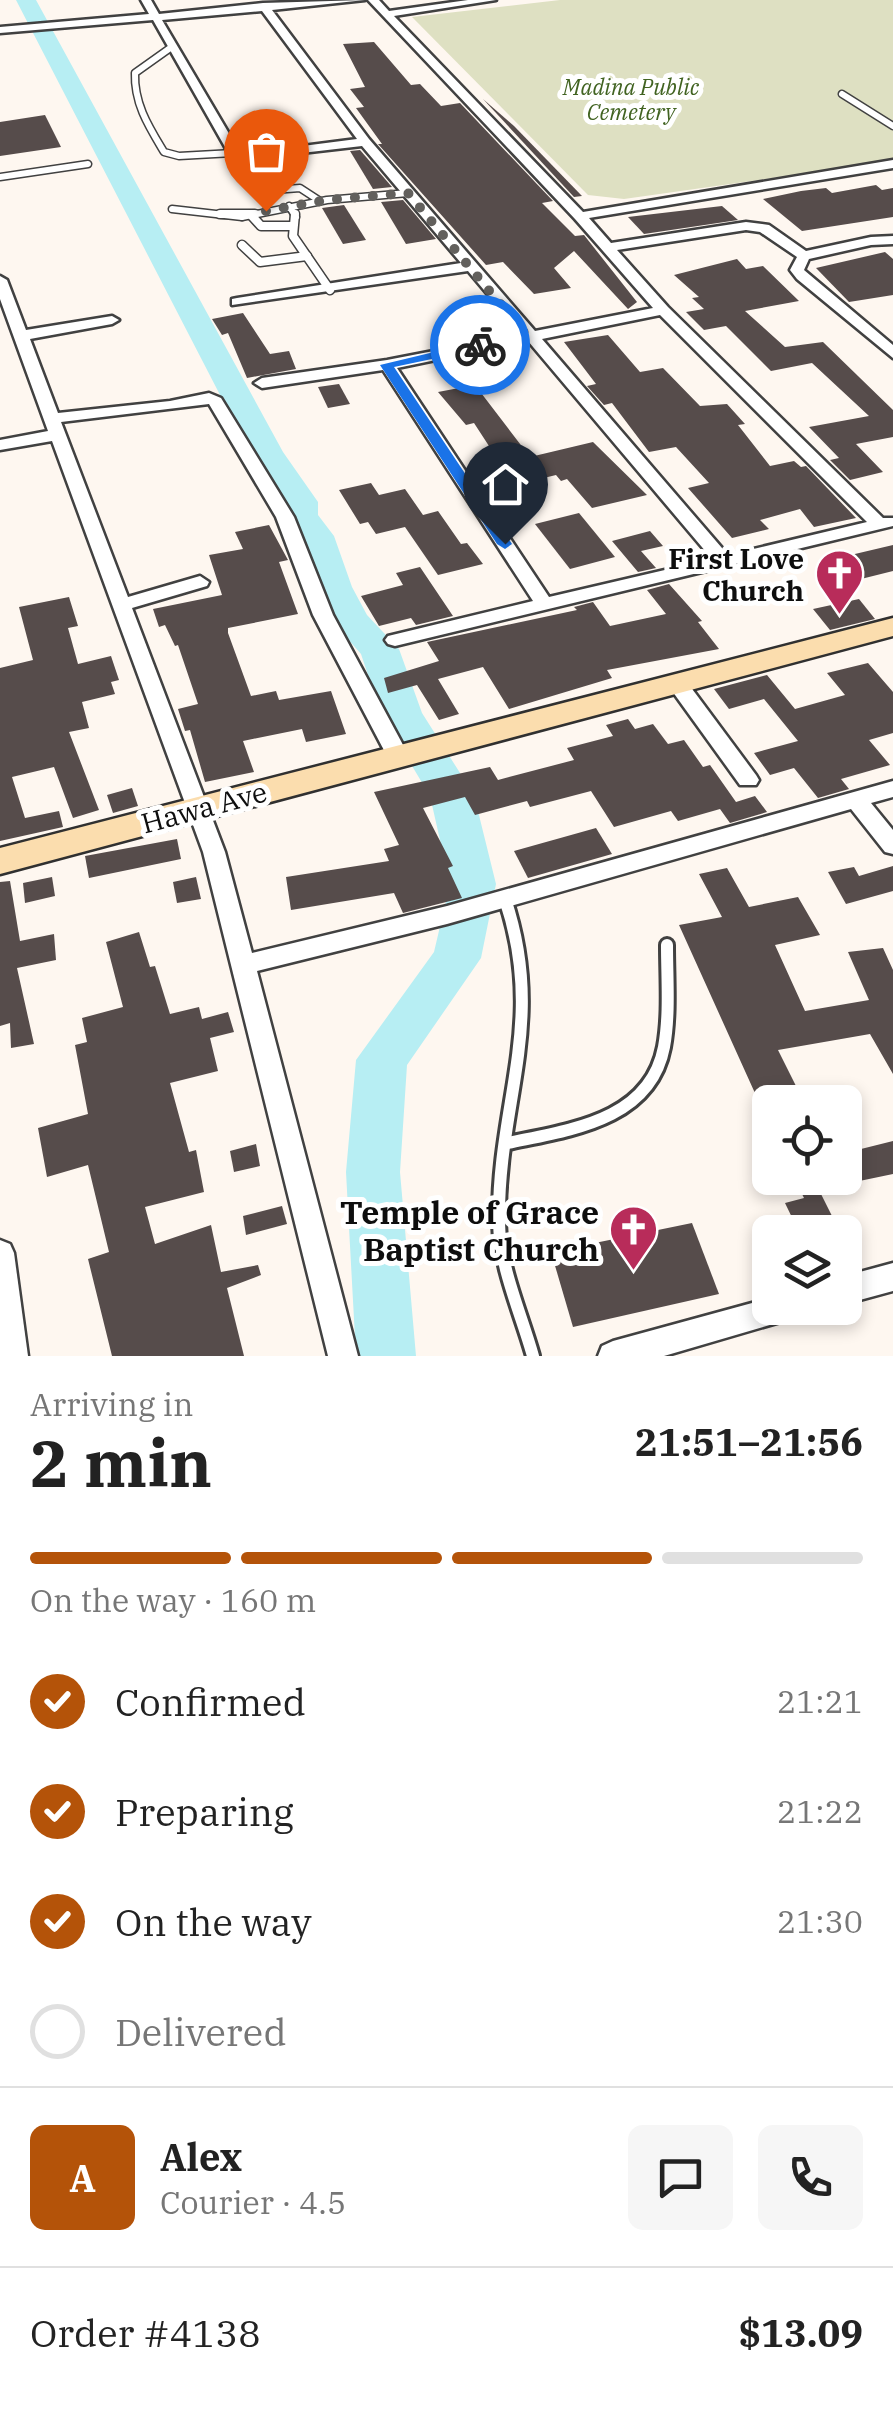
<!DOCTYPE html>
<html lang="en">
<head>
<meta charset="utf-8">
<style>
	body { margin:0; font-family:"IBM Plex Serif",serif; background:#f6f6f6; color:#222; height:100vh; display:flex; flex-direction:column; font-size:38px; white-space:nowrap }
	* { box-sizing:border-box; margin:0 }
	p { font-size:32px; color:#767676 }
	.icon { flex:none; width:55px; height:55px; fill:none; stroke:currentColor; stroke-width:2; stroke-linecap:round; stroke-linejoin:round }
	.map { position:relative; height:1356px; overflow:hidden }
	.sheet { display:flex; flex-direction:column; background:#fff; flex:1 }
	.sheet>* { flex:none }
	.buttons { position:absolute; left:752px; top:1085px; display:grid; gap:20px }
	.buttons a { display:grid; place-items:center; width:110px; height:110px; border-radius:15px; background:#fff; box-shadow:0 5px 15px #0003; font-size:50px }
	.pin { position:absolute; display:grid; place-items:center; width:85px; height:85px; color:#fff; margin:-102px -42px; border-radius:50% 50% 50% 0; rotate:-45deg; box-shadow:0 0 10px #0007 }
	.pin .icon { rotate:45deg }
	.courier { position:absolute; display:grid; place-items:center; width:100px; height:100px; margin:-50px; border:8px solid #1a73e8; border-radius:50%; background:#fff; color:#222; box-shadow:0 2px 12px #0007 }
	.head em { font-style:normal; font-weight:700 }
	.head div { display:flex; flex-direction:column-reverse }
	.head { display:flex; align-items:center; justify-content:space-between; height:170px; padding:0 30px }
	h1 { font-size:65px; font-weight:700; line-height:75px }
	.bar { display:grid; grid-template-columns:repeat(4,1fr); gap:15px 10px; align-content:center; height:120px; padding:0 30px }
	.bar i { height:12px; border-radius:8px; background:#e0e0e0 }
	.bar .selected { background:#b45309 }
	.bar p { grid-column:span 4 }
	.line { display:flex; align-items:center; gap:25px; padding:0 30px; border-top:2px solid #e0e0e0 }
	.line div { flex:1 }
	.round { display:grid; place-items:center; flex:none; width:105px; height:105px; border-radius:15px; background:#f6f6f6 }
	ol { padding:0 30px; list-style:none }
	li { display:flex; align-items:center; gap:30px; height:110px }
	li p { margin-inline-start:auto }
	li .icon { padding:10px; border-radius:50%; background:#b45309; color:#fff; stroke-width:4 }
	li:last-child { color:#767676 }
	li i { width:55px; height:55px; border:5px solid #e0e0e0; border-radius:50% }
	.map>svg:first-child { display:block }
</style>
</head>
<body>
<div class="map">
<svg width="893" height="1356" viewBox="0 0 893 1356">
	<rect width="100%" height="100%" fill="#fef7f0"/>
	<path fill="#dee0c2" d="M560,0h333v161l-269,38 -36,-4 -176,-178z"/>
	<g fill="none" stroke-linecap="round" stroke-linejoin="round">
		<path fill="#b7eef3" fill-rule="evenodd" d="M16,0h20l247,452 35,50v13l16,21 18,51 15,28 32,34 23,64 52,82 22,89 -15,74 -74,107 -7,107 16,184h-60l-10,-184 10,-112 78,-108 16,-68 -20,-88 -49,-82 -20,-60 -29,-33 -18,-34 -15,-49 -17,-22 2,-14 -34,-49z"/>
	</g>
	<g fill="#564c4b">
		<path d="M374,42l37,43 9,-1 21,22 19,-3 93,98 -11,2 33,33 9,-1 53,67 -9,7 -54,-58 -20,17 17,20 -37,6 -31,-32 -17,3 -108,-121h4l-26,-36 8,-1 -14,-18 15,-2 -22,-43z"/>
		<path d="M483,99l31,27 68,70 -8,1z"/>
		<path d="M45,115l16,32 -61,9v-34z"/>
		<path d="M360,150l32,37 -19,2 -23,-38z"/>
		<path d="M876,185l6,5 11,-2v29l-91,14 -39,-32 38,-8 25,-3 6,5z"/>
		<path d="M403,200l33,39 -30,5 -25,-42z"/>
		<path d="M344,205l22,35 -23,4 -21,-36z"/>
		<path d="M722,206l16,14 -94,14 -16,-17z"/>
		<path d="M885,252l8,7v36l-44,7 -33,-34z"/>
		<path d="M737,259l9,10 17,-3 36,35 -54,10 40,36 38,-5 70,68v27l-37,7 27,28 -33,8 -20,-20 9,-2 -30,-31 60,-11 -57,-53 -41,8 -45,-45 -22,4 -18,-18 18,-3 -12,-11 7,-1 -25,-22z"/>
		<path d="M243,313l27,41 19,-3 7,18 -49,9 -19,-45 -6,2 -10,-16z"/>
		<path d="M608,335l32,37 23,-4 37,38 27,-2 18,20 -7,1 32,41 24,-5 7,6 5,-1 50,52 -42,9 -14,-18 -40,11 9,9 -37,9 -44,-50 21,-5 -33,-36 -27,5 -37,-49 -8,2 -17,-19 9,-2 -32,-42z"/>
		<path d="M339,384l11,20 -22,4 -10,-21z"/>
		<path d="M475,385l55,72 63,-15 54,53 -55,13 -25,-29 -6,2 -5,-6 -57,14 -14,-18 17,-5 -28,-43 -8,2 -28,-33z"/>
		<path d="M371,483l8,12 26,-6 18,26 15,-4 23,33 6,-1 16,21 -45,11 -33,-48 -29,7 -8,-12 -8,2 -21,-34z"/>
		<path d="M579,513l36,44 -45,12 -35,-45z"/>
		<path d="M269,525l19,35 -9,2 19,52 -70,14v5l23,63 25,-5 3,9 52,-9 15,43 -40,8 -4,-13 -59,12 11,31 -49,10 -15,-52 -5,1 -7,-22 20,-5 -20,-59 -3,1 -10,-21 -6,2 -6,-18 69,-14 -13,-40 34,-6 -8,-17z"/>
		<path d="M650,531l13,15 -22,5 15,17 -18,4 -26,-31z"/>
		<path d="M893,545v26l-52,13 -20,-22z"/>
		<path d="M420,567l33,49 -37,9 -5,-7 -32,8 -18,-30 42,-11 -7,-12z"/>
		<path d="M669,584l33,37 -4,1 21,27 -112,21 5,8 -103,31 -26,-42 -45,12 21,35 -20,6 -22,-35 -29,8 -4,-15 55,-17 -12,-19 150,-32 -3,-3 19,-5 17,24 56,-12 -19,-24z"/>
		<path d="M69,597l9,29 -10,2 10,36 33,-8 8,24 -8,2 4,12 -33,8 7,26 -20,4 30,78 -26,8 -19,-51 -42,10 13,41 34,-7 4,16 -63,14v-173l33,-8 -14,-53z"/>
		<path d="M859,599l16,20 -45,11 -17,-21z"/>
		<path d="M868,663l25,29v41l-24,7 21,25 -49,14 8,10 -31,9 -24,-30 -24,7 -16,-22 44,-12 -34,-42 -35,10 -15,-20 53,-14 28,34 50,-14 -18,-22z"/>
		<path d="M628,719l7,10 18,-5 15,20 16,-4 19,27 7,-2 26,37 19,-6 12,16 -37,11 -10,-14 -42,12 -7,-10 -57,16 -23,-36 -61,16 -3,-6 -52,14 -10,-18 -42,11 30,58 -5,2 14,30 -59,15 -9,-20 -103,17 -5,-33 103,-16 -5,-12 15,-4 -25,-53 116,-25 8,13 76,-20 -7,-12 46,-12 -7,-11z"/>
		<path d="M132,788l6,18 -25,7 -6,-18z"/>
		<path d="M596,828l16,26 -84,24 -14,-27z"/>
		<path d="M177,839l4,20 -92,19 -4,-22z"/>
		<path d="M893,866v25l-47,13 -18,-32 26,-5 5,9z"/>
		<path d="M727,868l22,39 49,-10 22,38 -45,10 30,66 64,-11 -21,-48 35,-4 10,22v104l-23,-40 -92,16 26,52h-45l-80,-177 43,-8 -23,-43z"/>
		<path d="M52,877l3,19 -30,7 -2,-20z"/>
		<path d="M196,877l5,22 -24,4 -4,-21z"/>
		<path d="M10,881l10,60 34,-7 2,26 -39,8 17,76 -23,4 -1,-25 -10,3v-144z"/>
		<path d="M139,932l11,35 5,-1 15,48 29,-7 3,12 26,-7 6,20 -24,6 8,33 -48,12 19,69 7,-2 8,42 -59,15 10,37 56,-19 10,47 37,-7 3,10 -34,13 17,68h-132l-24,-97 21,-7 -21,-87 -41,12 -9,-49 50,-14 -13,-69 12,-3 -5,-24 41,-11 -17,-65z"/>
		<path d="M893,1141v33l-48,10v-31z"/>
		<path d="M256,1144l4,22 -26,6 -4,-21z"/>
		<path d="M794,1178h19l27,54h-41l-14,-29 19,-5z"/>
		<path d="M282,1206l5,18 -41,11 -3,-19z"/>
		<path d="M692,1223l27,71 -146,33 -22,-75z"/>
	</g>
	<g fill="none" stroke-linecap="round" stroke-linejoin="round">
		<defs>
			<g id="lane-far2">
				<path d="M173,46l-38,27c-1,31 14,54 29,79l15,4 54,-3"/>
				<path d="M842,94l51,32"/>
				<path d="M0,177l88,-13"/>
				<path d="M274,190l26,-2 20,13"/>
				<path d="M289,206l7,11"/>
				<path d="M172,209l70,8"/>
				<path d="M242,217l85,-17 81,-7"/>
			</g>
			<g id="lane-far1">
				<path d="M220,214h35"/>
				<path d="M295,214l-2,22 37,54"/>
				<path d="M251,215l10,11h32"/>
				<path d="M242,245l18,17 47,-6"/>
			</g>
			<g id="lane">
				<path d="M505,899c42,125 -8,204 -6,324 1,45 22,90 34,133"/>
				<path d="M508,1143c61,-13 142,-22 156,-96 6,-33 3,-68 3,-102"/>
			</g>
			<g id="street">
				<path d="M141,0h10l8,14 104,-11 102,-3 -93,10 97,129 166,192 118,-23 -78,-89 -207,-219h11l10,11 79,-11h28l-102,16 189,196 310,-52v8l-304,50 22,25 135,-21 23,3 37,26 65,-14 22,-1v8l-22,1 -62,14 -5,11 89,75v13l-96,-79 -7,-9 7,-13 -37,-25 -14,-2 -129,20 51,57 215,211h10v8l-498,120 -7,-2 -3,-4 3,-4 145,-35 -150,-231 -121,18 -8,-5 8,-5 125,-18 134,-26 -53,-63 -236,34v-6l5,-1 224,-35 -99,-117 -129,15 -80,-141 -153,13v-6l149,-13zM262,11l95,128 -116,15 -79,-134zM660,315l207,207 -139,33 -186,-216zM528,341l184,218 -163,38 -152,-229z"/>
				<path d="M0,276l7,4 19,50 86,-14 7,4 -7,4 -82,15 28,74 112,-12 39,-8 12,5 73,119 39,98 76,141 -11,7 -11,-7 -74,-141 -37,-98 -67,-113 -148,18 67,175 72,-21 9,6 -2,4 -75,22 93,244 27,101 195,-47 446,-125v16l-22,6 22,27v24l-8,-2 -34,-43 -404,115 -190,47 101,385h-30l-125,-504 -151,-411 -52,9v-10l48,-9 -48,-132z"/>
				<path d="M677,676l7,2 72,97 3,5 -3,5h-16l-70,-97 -3,-5z"/>
				<path d="M0,1240l10,4 4,9 14,103h-28z"/>
				<path d="M893,1263v28l-48,13v-28z"/>
				<path d="M770,1298v10h28l-4,10 -130,38h-66l4,-10 11,-5z"/>
			</g>
			<path id="secondary" d="M893,618v18l-893,238v-26z"/>
		</defs>
		<use href="#lane-far2" stroke="#414141" stroke-width="9"/>
		<use href="#lane-far1" stroke="#414141" stroke-width="11"/>
		<use href="#lane" stroke="#414141" stroke-width="18"/>
		<use href="#street" stroke="#414141" stroke-width="5"/>
		<use href="#secondary" stroke="#303030" stroke-width="5"/>
		<use href="#lane-far2" stroke="#fff" stroke-width="6"/>
		<use href="#lane-far1" stroke="#fff" stroke-width="8"/>
		<use href="#lane" stroke="#fff" stroke-width="12"/>
		<use href="#street" fill="#fff" fill-rule="evenodd"/>
		<use href="#secondary" fill="#fbddae" fill-rule="evenodd"/>
	</g>
	<path fill="#1a73e8" d="M480,341l4,7 -90,19 118,177 -7,5 -8,-5 -117,-179z"/>
	<g fill="none" stroke-linecap="round" stroke-linejoin="round">
		<path stroke="#62605d" stroke-width="10" stroke-dasharray="0 18" d="M266,211l61,-11 81,-7 118,142 -46,10"/>
	</g>
	<defs>
		<symbol id="church-pin" viewBox="-11 -11 22 30"><path d="M0 17L-7.5 6A9.5 9.5 0 1 1 7.5 6Z" fill="#b82c5a" stroke="#fff"/><path d="M-1.2-6h2.4v3.5h3.3v2.4h-3.3V6h-2.4V-.1h-3.3v-2.4h3.3Z" fill="#fff"/></symbol>
	</defs>
	<g fill-rule="evenodd">
		<use href="#church-pin" x="812" y="546" width="55" height="75"/>
		<use href="#church-pin" x="606" y="1202" width="55" height="75"/>
	</g>
	<g text-anchor="middle" dominant-baseline="central" stroke-width="10" stroke-linejoin="round" paint-order="stroke">
		<g font-size="22" font-style="italic" fill="#416321" stroke="#fff">
			<text x="631" y="86">Madina Public<tspan x="631" dy="25">Cemetery</tspan></text>
		</g>
		<g font-size="28" font-weight="bold" fill="#0e0e0e" stroke="#fff" text-anchor="end">
			<text x="804" y="558">First Love<tspan x="804" dy="32">Church</tspan></text>
		</g>
		<g font-size="28" fill="#0e0e0e" stroke="#fff">
			<text transform="translate(204 807) rotate(-15)">Hawa Ave</text>
		</g>
		<g font-size="32" font-weight="bold" fill="#0e0e0e" stroke="#fff" text-anchor="end">
			<text x="599" y="1212">Temple of Grace<tspan x="599" dy="37">Baptist Church</tspan></text>
		</g>
	</g>
</svg>
<div class="buttons">
<a><svg class="icon" aria-label="locate" viewBox="0 0 24 24"><circle cx="12" cy="12" r="6"/><path d="M12 2v4M12 18v4M2 12h4M18 12h4"/></svg></a>
<a><svg class="icon" aria-label="layers" viewBox="0 0 24 24"><path d="M12 4l9 5-9 5-9-5zM3 14l9 5 9-5"/></svg></a>
</div>
<div class="pin" style="left:266px;top:211px;background:#ea580c"><svg class="icon" aria-label="bag" viewBox="0 0 24 24"><path d="M5 8h14l-1 12H6zM9 8a3 3 0 0 1 6 0"/></svg></div>
<div class="pin" style="left:505px;top:544px;background:#1f2937"><svg class="icon" aria-label="home" viewBox="0 0 24 24"><path d="M3 11l9-7 9 7M6 9v11h12V9"/></svg></div>
<div class="courier" style="left:480px;top:345px"><svg class="icon" aria-label="bike" viewBox="0 0 24 24"><circle cx="6" cy="16" r="4"/><circle cx="18" cy="16" r="4"/><path d="M6 16l4-8h5l3 8M10 8l3 8H6M13 5h3"/></svg></div>
</div>
<section class="sheet">
<div class="head"><div><h1>2 min</h1><p>Arriving in</p></div><em>21:51–21:56</em></div>
<div class="bar"><i class="selected"></i><i class="selected"></i><i class="selected"></i><i></i><p>On the way · 160 m</p></div>
<ol>
<li><svg class="icon" aria-label="check" viewBox="0 0 24 24"><path d="M5 12l5 5 9-10"/></svg>Confirmed<p>21:21</p></li>
<li><svg class="icon" aria-label="check" viewBox="0 0 24 24"><path d="M5 12l5 5 9-10"/></svg>Preparing<p>21:22</p></li>
<li><svg class="icon" aria-label="check" viewBox="0 0 24 24"><path d="M5 12l5 5 9-10"/></svg>On the way<p>21:30</p></li>
<li><i></i>Delivered</li>
</ol>
<div class="line" style="height:180px"><b class="round" style="background:#b45309;color:#fff">A</b><div><b>Alex</b><p>Courier · 4.5</p></div><a class="round"><svg class="icon" aria-label="chat" viewBox="0 0 24 24"><path d="M4 5h16v11H9l-5 4z"/></svg></a><a class="round"><svg class="icon" aria-label="phone" viewBox="0 0 24 24"><path d="M5 4h4l2 5-3 2q2 4 5 5l2-3 5 2v4C11 20 4 13 5 4z"/></svg></a></div>
<div class="line" style="height:130px"><div>Order #4138</div><b>$13.09</b></div>
</section>
</body>
</html>
